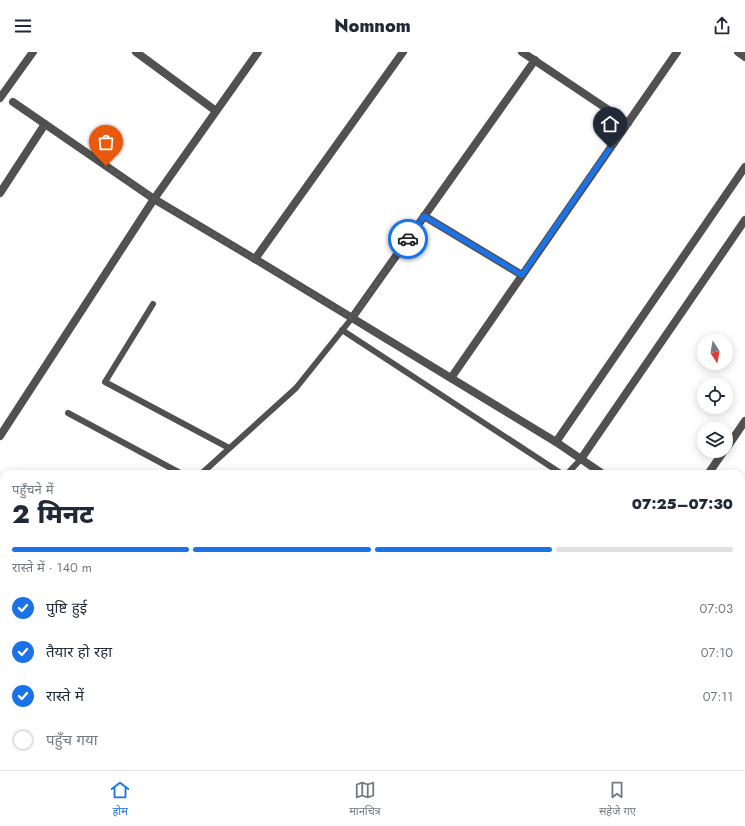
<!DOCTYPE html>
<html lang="hi">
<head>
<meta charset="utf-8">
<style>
	body { margin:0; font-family:Jost,"Noto Sans Devanagari",sans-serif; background:#f6f6f7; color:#1f2937; height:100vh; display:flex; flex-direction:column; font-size:15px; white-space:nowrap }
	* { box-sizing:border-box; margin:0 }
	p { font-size:13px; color:#747a83 }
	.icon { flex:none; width:22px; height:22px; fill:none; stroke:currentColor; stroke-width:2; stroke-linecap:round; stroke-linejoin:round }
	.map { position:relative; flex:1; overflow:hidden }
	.details { position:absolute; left:0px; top:418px; width:745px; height:300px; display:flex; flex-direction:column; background:#fff; border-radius:12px 12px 0 0; box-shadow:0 2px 10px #0003 }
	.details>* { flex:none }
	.needle { width:26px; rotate:169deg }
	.tools { position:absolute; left:697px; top:282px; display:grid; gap:8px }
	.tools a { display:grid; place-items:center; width:36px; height:36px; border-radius:50%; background:#fff; box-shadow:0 2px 10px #0003; font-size:20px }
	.pin { position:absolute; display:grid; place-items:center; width:34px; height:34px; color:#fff; margin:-41px -17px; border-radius:50% 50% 50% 0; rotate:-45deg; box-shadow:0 0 4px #0007 }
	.pin .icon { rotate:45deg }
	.courier { position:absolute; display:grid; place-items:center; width:40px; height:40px; margin:-20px; border:3px solid #1a73e8; border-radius:50%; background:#fff; color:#222; box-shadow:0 1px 5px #0007 }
	.head em { font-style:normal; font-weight:800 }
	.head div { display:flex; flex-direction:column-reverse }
	.head { display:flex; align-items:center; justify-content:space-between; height:68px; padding:0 12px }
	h1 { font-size:26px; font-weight:800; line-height:30px }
	.bar { display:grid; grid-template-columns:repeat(4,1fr); gap:6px 4px; align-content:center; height:48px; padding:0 12px }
	.bar i { height:5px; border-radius:3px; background:#e0e1e3 }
	.bar .selected { background:#1a73e8 }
	.bar p { grid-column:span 4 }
	ol { padding:0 12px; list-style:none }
	li { display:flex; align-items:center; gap:12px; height:44px }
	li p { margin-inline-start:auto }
	li .icon { padding:4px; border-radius:50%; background:#1a73e8; color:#fff; stroke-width:4 }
	li:last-child { color:#747a83 }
	li i { width:22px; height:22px; border:2px solid #e0e1e3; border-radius:50% }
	header { display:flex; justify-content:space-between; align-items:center; height:52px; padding:0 12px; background:#fff; font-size:18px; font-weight:800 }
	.menu { display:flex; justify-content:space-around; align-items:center; height:56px; border-top:1px solid #e0e1e3; background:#fff; font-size:11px; color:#747a83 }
	.menu a { display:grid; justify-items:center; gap:2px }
	.menu .selected { color:#1a73e8 }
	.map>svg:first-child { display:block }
</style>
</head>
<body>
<header><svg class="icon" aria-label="menu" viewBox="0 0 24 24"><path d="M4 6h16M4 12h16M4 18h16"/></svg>Nomnom<svg class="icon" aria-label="share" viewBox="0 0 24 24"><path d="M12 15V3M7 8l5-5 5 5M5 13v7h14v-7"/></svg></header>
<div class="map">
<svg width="745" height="718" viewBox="0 0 745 718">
	<rect width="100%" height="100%" fill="#fff"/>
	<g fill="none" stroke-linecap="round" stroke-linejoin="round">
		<g stroke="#515151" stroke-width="6">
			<path d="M153,252l-48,78 124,66"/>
			<path d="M342,278l220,144"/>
			<path d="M68,361l114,61"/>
			<path d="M201,422l95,-86 56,-70"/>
			<path d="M567,422l14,-15"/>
			<path d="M0,605l4,-4"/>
			<path d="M0,663l4,4"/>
			<path d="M51,714l4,4"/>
			<path d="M624,714l3,4"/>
			<path d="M245,718l4,-4"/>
			<path d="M432,718l6,-4"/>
		</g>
		<g stroke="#515151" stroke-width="8">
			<path d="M136,0l80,59"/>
			<path d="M522,0l106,71"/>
			<path d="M738,0l7,5"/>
			<path d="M0,46l33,-46"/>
			<path d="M13,50l141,97 101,60 301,183 47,32"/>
			<path d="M0,141l45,-69"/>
			<path d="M424,164l98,59"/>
			<path d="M255,207l148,-207"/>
			<path d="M352,266l183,-258"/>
			<path d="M451,326l226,-326"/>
			<path d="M0,384l154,-237 104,-147"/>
			<path d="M556,390l189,-275"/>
			<path d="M726,397l19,-28"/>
			<path d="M581,407l164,-239"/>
			<path d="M708,422l16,-23"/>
			<path d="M741,517l4,3"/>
		</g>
	</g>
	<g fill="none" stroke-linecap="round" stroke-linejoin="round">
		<path stroke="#595959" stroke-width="4" stroke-dasharray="0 7.2" d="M106,114l48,33 101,60 97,59 56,-79"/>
		<path stroke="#1a73e8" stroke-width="5" d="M408,187l16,-23 98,59 88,-127"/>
	</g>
</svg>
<div class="tools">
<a><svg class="needle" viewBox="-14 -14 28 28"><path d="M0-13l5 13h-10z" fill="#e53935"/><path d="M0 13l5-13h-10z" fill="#747a83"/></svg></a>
<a><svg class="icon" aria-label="locate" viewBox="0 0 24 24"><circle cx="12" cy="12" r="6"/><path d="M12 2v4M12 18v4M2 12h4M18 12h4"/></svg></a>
<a><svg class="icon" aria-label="layers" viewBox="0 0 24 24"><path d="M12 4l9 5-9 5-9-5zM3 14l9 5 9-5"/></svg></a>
</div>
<div class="pin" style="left:106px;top:114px;background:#ea580c"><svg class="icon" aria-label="bag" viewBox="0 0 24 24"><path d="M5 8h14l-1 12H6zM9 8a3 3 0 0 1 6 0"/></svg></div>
<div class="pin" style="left:610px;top:96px;background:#1f2937"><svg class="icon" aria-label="home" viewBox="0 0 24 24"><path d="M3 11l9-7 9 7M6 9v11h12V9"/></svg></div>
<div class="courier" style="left:408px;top:187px"><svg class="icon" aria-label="car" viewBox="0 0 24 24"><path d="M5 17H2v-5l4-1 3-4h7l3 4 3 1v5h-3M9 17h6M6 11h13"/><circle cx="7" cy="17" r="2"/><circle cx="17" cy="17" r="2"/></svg></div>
<section class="details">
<div class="head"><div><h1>2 मिनट</h1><p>पहुँचने में</p></div><em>07:25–07:30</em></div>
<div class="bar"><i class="selected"></i><i class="selected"></i><i class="selected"></i><i></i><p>रास्ते में · 140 m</p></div>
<ol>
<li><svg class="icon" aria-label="check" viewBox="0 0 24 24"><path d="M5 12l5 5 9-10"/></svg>पुष्टि हुई<p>07:03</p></li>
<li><svg class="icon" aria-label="check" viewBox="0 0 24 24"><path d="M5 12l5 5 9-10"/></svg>तैयार हो रहा<p>07:10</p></li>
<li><svg class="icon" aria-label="check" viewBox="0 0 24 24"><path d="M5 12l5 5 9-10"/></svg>रास्ते में<p>07:11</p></li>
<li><i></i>पहुँच गया</li>
</ol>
</section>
</div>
<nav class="menu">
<a class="selected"><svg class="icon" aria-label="home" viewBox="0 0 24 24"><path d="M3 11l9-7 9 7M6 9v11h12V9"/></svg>होम</a>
<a><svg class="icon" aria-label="map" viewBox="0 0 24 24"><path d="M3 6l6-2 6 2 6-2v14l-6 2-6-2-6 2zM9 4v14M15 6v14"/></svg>मानचित्र</a>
<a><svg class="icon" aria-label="saved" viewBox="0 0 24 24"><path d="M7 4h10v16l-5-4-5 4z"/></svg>सहेजे गए</a>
</nav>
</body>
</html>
